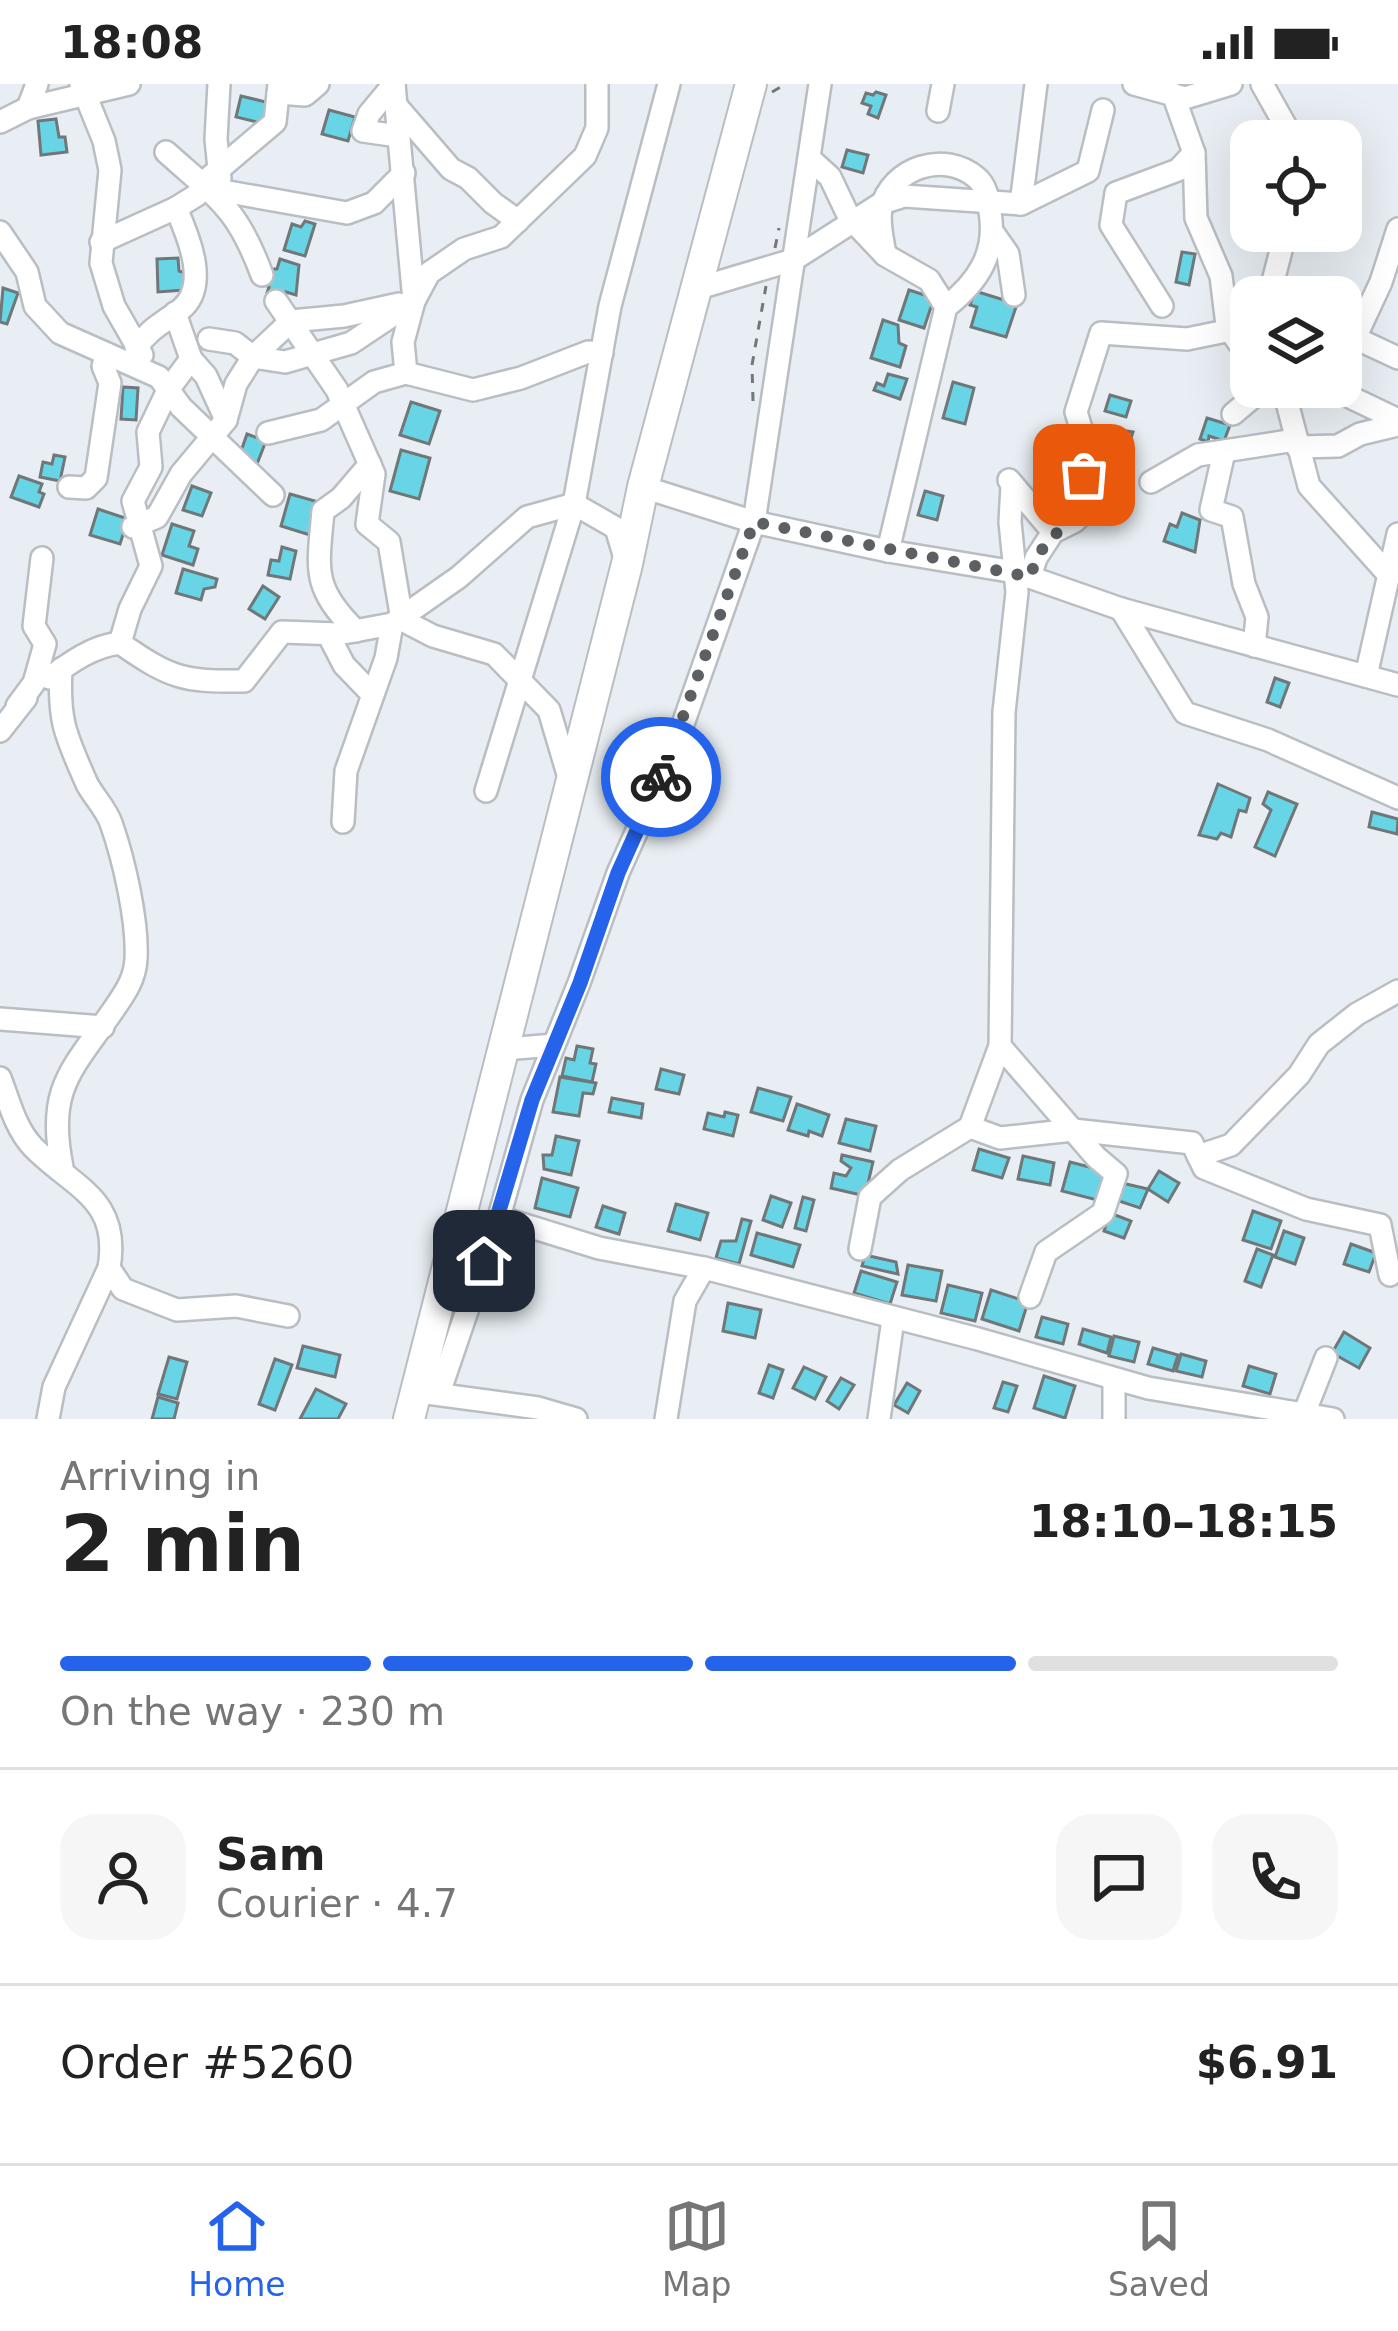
<!DOCTYPE html>
<html lang="en">
<head>
<meta charset="utf-8">
<style>
	body { margin:0; font-family:"DejaVu Sans",sans-serif; background:#f6f6f6; color:#222; height:100vh; display:flex; flex-direction:column; font-size:45px; white-space:nowrap }
	* { box-sizing:border-box; margin:0 }
	p { font-size:39px; color:#767676 }
	.icon { flex:none; width:66px; height:66px; fill:none; stroke:currentColor; stroke-width:2; stroke-linecap:round; stroke-linejoin:round }
	.map { position:relative; height:1335px; overflow:hidden }
	.side { display:flex; flex-direction:column; background:#fff; flex:1 }
	.side>* { flex:none }
	.buttons { position:absolute; left:1230px; top:36px; display:grid; gap:24px }
	.buttons a { display:grid; place-items:center; width:132px; height:132px; border-radius:24px; background:#fff; box-shadow:0 12px 48px #0002; font-size:60px }
	.pin { position:absolute; display:grid; place-items:center; width:102px; height:102px; color:#fff; margin:-51px; border-radius:24px; box-shadow:0 6px 18px #0006 }
	.courier { position:absolute; display:grid; place-items:center; width:120px; height:120px; margin:-60px; border:9px solid #2563eb; border-radius:50%; background:#fff; color:#222; box-shadow:0 3px 15px #0007 }
	.summary em { font-style:normal; font-weight:600 }
	.summary div { display:flex; flex-direction:column-reverse }
	.summary { display:flex; align-items:center; justify-content:space-between; height:204px; padding:0 60px }
	h1 { font-size:78px; font-weight:600; line-height:90px }
	.bar { display:grid; grid-template-columns:repeat(4,1fr); gap:18px 12px; align-content:center; height:144px; padding:0 60px }
	.bar i { height:15px; border-radius:9px; background:#e0e0e0 }
	.bar .current { background:#2563eb }
	.bar p { grid-column:span 4 }
	.line { display:flex; align-items:center; gap:30px; padding:0 60px; border-top:3px solid #e0e0e0 }
	.line div { flex:1 }
	.round { display:grid; place-items:center; flex:none; width:126px; height:126px; border-radius:36px; background:#f6f6f6 }
	.status { display:flex; justify-content:space-between; align-items:center; height:84px; padding:0 60px; background:#fff; direction:ltr }
	.status svg { height:33px; fill:currentColor }
	.tab-bar { display:flex; justify-content:space-around; align-items:center; height:168px; border-top:3px solid #e0e0e0; background:#fff; font-size:33px; color:#767676 }
	.tab-bar a { display:grid; justify-items:center; gap:6px }
	.tab-bar .current { color:#2563eb }
	.map>svg:first-child { display:block }
</style>
</head>
<body>
<div class="status"><b>18:08</b><svg viewBox="0 0 49 12"><path d="M0 12V9h3v3zM5 12V6h3v6zM10 12V3h3v9zM15 12V0h3v12zM26 1h20v11H26zM47 4h2v5h-2z"/></svg></div>
<div class="map">
<svg width="1398" height="1335" viewBox="0 0 1398 1335">
	<rect width="100%" height="100%" fill="#e8eef3"/>
	<g fill="#67d5e6" stroke="#707779" stroke-width="3">
		<path d="M876,8l10,3 -8,23 -10,-4 3,-8 -9,-3 4,-10 7,2z"/>
		<path d="M241,12l29,7 -5,21 -29,-7z"/>
		<path d="M329,26l26,7 -7,24 -26,-7z"/>
		<path d="M56,35l3,18h6l2,15 -26,3 -3,-34z"/>
		<path d="M847,66l21,5 -5,18 -21,-6z"/>
		<path d="M305,137l10,3 -10,32 -21,-6 8,-26 9,3z"/>
		<path d="M1182,168l13,2 -6,31 -13,-3z"/>
		<path d="M178,174l1,13 10,3 -5,16 -26,2 -1,-33z"/>
		<path d="M280,175l19,6 -3,30 -10,-3 -1,7 -18,-6 2,-6 -6,-4 6,-14h8z"/>
		<path d="M3,204l15,5 -11,31 -7,-2z"/>
		<path d="M909,206l25,8 -10,30 -25,-8z"/>
		<path d="M975,207l42,13 -11,33 -35,-10 6,-20 -7,-2z"/>
		<path d="M883,236l15,5 1,18 7,3 -6,21 -29,-9z"/>
		<path d="M888,290l19,5 -7,20 -26,-9 3,-7 7,3z"/>
		<path d="M953,298l21,6 -9,36 -22,-6z"/>
		<path d="M123,303l15,1 -2,32 -15,-1z"/>
		<path d="M1110,311l21,6 -5,16 -21,-6z"/>
		<path d="M411,318l29,9 -11,33 -29,-9z"/>
		<path d="M1207,334l23,7 -6,16 -15,-5 -1,6 -8,-3z"/>
		<path d="M1107,344l26,4 -12,36 -28,-7z"/>
		<path d="M247,350l19,7 -9,23 -18,-7z"/>
		<path d="M401,366l29,8 -11,41 -29,-8z"/>
		<path d="M54,371l11,2 -5,24 -20,-4 3,-15 9,2z"/>
		<path d="M19,392l23,8 -3,8 5,2 -5,13 -28,-10z"/>
		<path d="M192,402l19,7 -9,23 -19,-6z"/>
		<path d="M925,407l18,5 -6,24 -19,-5z"/>
		<path d="M290,410l25,7 -5,34 -29,-9z"/>
		<path d="M98,425l30,10 -8,25 -30,-9z"/>
		<path d="M1182,429l18,7 -5,32 -31,-11 6,-17 7,3z"/>
		<path d="M172,440l22,7 -5,15 9,3 -5,16 -31,-10z"/>
		<path d="M282,463l14,4 -6,28 -22,-4 3,-15 8,1z"/>
		<path d="M183,485l34,10 -2,8 -11,2 -3,11 -25,-7z"/>
		<path d="M263,502l16,11 -14,22 -16,-10z"/>
		<path d="M1275,594l14,5 -9,24 -13,-5z"/>
		<path d="M1218,700l32,14 -4,14 -7,-2 -8,27 -10,-4 -4,6 -18,-4z"/>
		<path d="M1268,708l29,12 -22,52 -20,-9 16,-37 -8,-6z"/>
		<path d="M1372,728l26,7 -1,15 -28,-7z"/>
		<path d="M577,962l16,3 -3,14 6,1 -4,18 -30,-6 4,-18 8,2z"/>
		<path d="M661,985l23,6 -5,19 -23,-5z"/>
		<path d="M560,993l36,6 -3,11 -10,-1 -4,23 -26,-4z"/>
		<path d="M758,1004l33,9 -8,24 -32,-9z"/>
		<path d="M612,1014l31,6 -2,14 -32,-6z"/>
		<path d="M797,1020l32,11 -7,21 -13,-5 -1,5 -20,-6z"/>
		<path d="M725,1028l13,3 -5,21 -29,-7 4,-16 16,4z"/>
		<path d="M846,1035l30,7 -6,25 -31,-8z"/>
		<path d="M556,1052l23,5 -8,34 -27,-6 -1,-14h9z"/>
		<path d="M979,1065l30,9 -7,20 -29,-8z"/>
		<path d="M842,1071l31,7 -8,34 -34,-8 3,-15 12,3 5,-8 -10,-7z"/>
		<path d="M1023,1072l31,7 -4,22 -32,-6z"/>
		<path d="M1070,1078l35,9 -8,29 -35,-9z"/>
		<path d="M1159,1087l20,12 -11,19 -20,-13z"/>
		<path d="M542,1094l36,10 -8,29 -35,-9z"/>
		<path d="M1122,1099l26,6 -8,19 -24,-8z"/>
		<path d="M771,1112l20,7 -9,24 -19,-7z"/>
		<path d="M803,1113l11,3 -8,31 -11,-3z"/>
		<path d="M676,1120l32,9 -8,27 -32,-9z"/>
		<path d="M603,1122l22,7 -6,21 -23,-7z"/>
		<path d="M1253,1127l28,10 -10,28 -28,-9z"/>
		<path d="M1110,1129l21,8 -7,17 -20,-7z"/>
		<path d="M742,1135l9,2 -12,43 -23,-6 5,-17h15z"/>
		<path d="M1284,1147l20,7 -9,26 -20,-7z"/>
		<path d="M757,1149l43,12 -7,22 -42,-12z"/>
		<path d="M1351,1160l25,9 -7,19 -25,-8z"/>
		<path d="M1257,1165l16,6 -12,32 -16,-6z"/>
		<path d="M865,1171l31,7 2,12 -36,-8z"/>
		<path d="M908,1181l34,6 -6,30 -34,-6z"/>
		<path d="M861,1187l36,11 -7,22 -36,-11z"/>
		<path d="M948,1201l34,8 -7,28 -34,-8z"/>
		<path d="M991,1206l37,12 -9,29 -37,-12z"/>
		<path d="M728,1219l33,7 -6,28 -32,-7z"/>
		<path d="M1042,1233l26,7 -5,20 -27,-7z"/>
		<path d="M1083,1245l28,8 -4,16 -28,-9z"/>
		<path d="M1344,1248l26,16 -11,20 -27,-15z"/>
		<path d="M1114,1252l25,6 -5,20 -25,-6z"/>
		<path d="M303,1262l37,9 -5,22 -38,-9z"/>
		<path d="M1153,1264l25,7 -5,16 -25,-7z"/>
		<path d="M1181,1270l25,7 -4,16 -26,-6z"/>
		<path d="M169,1273l18,5 -10,37 -19,-5z"/>
		<path d="M275,1275l17,6 -17,45 -16,-6z"/>
		<path d="M769,1281l14,5 -10,28 -14,-5z"/>
		<path d="M1249,1282l27,8 -6,20 -27,-8z"/>
		<path d="M804,1283l22,10 -11,22 -22,-11z"/>
		<path d="M1044,1292l31,10 -10,32 -31,-10z"/>
		<path d="M841,1294l13,7 -15,24 -12,-8z"/>
		<path d="M1003,1298l14,4 -9,26 -14,-4z"/>
		<path d="M907,1299l13,8 -12,22 -14,-8z"/>
		<path d="M316,1305l30,15 -8,15h-38z"/>
		<path d="M158,1313l20,6 -4,16h-22z"/>
	</g>
	<g fill="none" stroke-linecap="round" stroke-linejoin="round">
		<defs>
			<g id="minor">
				<path d="M81,0l23,57 6,29 -9,93 13,43 28,49"/>
				<path d="M219,0l-3,55 4,40"/>
				<path d="M394,0l20,217 -11,41 3,31"/>
				<path d="M394,0l-25,30 -6,17 35,5"/>
				<path d="M1134,0l51,14 46,-14"/>
				<path d="M1262,0l32,57"/>
				<path d="M278,9l27,2 13,-11"/>
				<path d="M1173,10l21,59 2,65 25,58 6,49 11,17 13,4"/>
				<path d="M394,19l57,66 17,9 25,25 25,18"/>
				<path d="M28,24l9,-24"/>
				<path d="M938,27l5,-27"/>
				<path d="M0,38l28,-14 101,-24"/>
				<path d="M166,68c51,46 71,55 96,123"/>
				<path d="M809,74l21,19 19,40 36,38 44,25 17,27 -58,244"/>
				<path d="M223,107l124,22 27,-10 30,-30"/>
				<path d="M1021,120l15,-120"/>
				<path d="M1398,145l-17,53 -26,56 43,20"/>
				<path d="M0,148l27,40 8,34 25,27 99,44 22,30 92,88"/>
				<path d="M994,150l14,20 6,41"/>
				<path d="M101,158l75,-34"/>
				<path d="M885,171c-2,-15 -7,-31 -4,-46 10,-42 64,-59 96,-31 10,9 11,21 13,34 7,41 -12,70 -44,95"/>
				<path d="M699,204l94,-28 89,-57 22,-7 117,8 67,-33 15,-61"/>
				<path d="M1269,213l17,-66"/>
				<path d="M276,217l61,89 37,84 -7,50 22,18 13,78"/>
				<path d="M1162,222l-51,-81 5,-32 62,-23 16,-17"/>
				<path d="M175,229l16,46 -23,31 -20,42 3,35 -18,34 18,65 -21,43 -10,34c50,35 63,39 124,38l38,-49 56,2 54,-10 67,-47 68,-60 47,-13 42,24 9,30"/>
				<path d="M209,255l26,4 18,14 32,5 66,-19 63,-42 15,-28 35,-24 37,-12 84,-81 12,-28v-44"/>
				<path d="M136,264c14,-20 27,-25 44,-38 31,-24 7,-76 -4,-102l21,-13 7,-13 71,-60 4,-38"/>
				<path d="M191,275l15,17 20,44"/>
				<path d="M1283,303l26,99 79,88"/>
				<path d="M1329,303l69,33"/>
				<path d="M1233,330l32,-27"/>
				<path d="M268,349l53,-13 53,-38 32,-9 67,17 48,-12 67,-26 14,1"/>
				<path d="M1297,363l41,-1 22,-12 38,-9"/>
				<path d="M1224,368l-13,58 21,7 12,67 13,33 -3,29"/>
				<path d="M1009,396l44,52"/>
				<path d="M1151,398l47,-27 97,-15"/>
				<path d="M1012,401l-2,37 7,70 -13,120 -4,334 96,111 20,17 -13,39 -57,39 -16,45"/>
				<path d="M69,403l17,1 10,-10 14,-95 -7,-17 4,-12"/>
				<path d="M639,411l4,-8 111,35 134,29 127,21 106,37 277,76"/>
				<path d="M1095,416l-11,-25v-37l-8,-26 25,-79 86,6 44,-9"/>
				<path d="M133,443l24,-10 24,-43 45,-54 10,-36 17,-27 38,-36 53,-5 55,-12"/>
				<path d="M1030,493l6,-19 17,-26 22,-11 26,-28 15,-7"/>
				<path d="M1121,525l64,104 83,27 130,58"/>
				<path d="M402,536l31,16 61,18 55,56 21,71"/>
				<path d="M356,547c-45,-44 -38,-62 -33,-120l18,-13 29,-34"/>
				<path d="M328,550l16,31 28,29"/>
				<path d="M61,585c-3,53 5,67 26,115 7,13 19,25 24,39 13,37 27,98 25,136 -1,20 -11,34 -22,50 -42,61 -68,79 -52,158"/>
				<path d="M1366,592l32,-142"/>
				<path d="M49,594c22,-16 44,-32 71,-35"/>
				<path d="M17,622l17,-23 11,-39 -11,-18 8,-68"/>
				<path d="M0,647l26,-33"/>
				<path d="M486,707l88,-287 36,-198 59,-222"/>
				<path d="M343,738l3,-51 40,-113 6,-34"/>
				<path d="M0,935l103,8"/>
				<path d="M504,965l50,-4"/>
				<path d="M0,994c9,23 15,50 33,69 40,41 88,51 76,121l-55,119 -6,32"/>
				<path d="M970,1043l30,11 73,-8 119,13 12,25 102,41 74,16 10,50"/>
				<path d="M1198,1072l33,-11 68,-70 20,-31 38,-30 41,-23"/>
				<path d="M499,1133l100,31 105,20"/>
				<path d="M860,1165l10,-52 30,-27 70,-43 30,-81"/>
				<path d="M109,1184l14,21 54,21 59,-4 52,10"/>
				<path d="M427,1309l111,15 38,11"/>
				<path d="M439,1309l60,-176 33,-117 47,-117 39,-110 59,-132 77,-219 66,-438"/>
				<path d="M666,1335l19,-118 19,-33 274,71 170,49 185,31"/>
				<path d="M879,1335l14,-100"/>
				<path d="M1114,1335v-40"/>
				<path d="M1302,1335l24,-61"/>
			</g>
			<path id="highway" d="M409,1335l218,-855 16,-77 108,-403"/>
		</defs>
		<use href="#minor" stroke="#b9bec3" stroke-width="26"/>
		<use href="#highway" stroke="#b9bec3" stroke-width="34"/>
		<g stroke="#73777a" stroke-width="3" stroke-dasharray="9 9" stroke-linecap="butt">
			<path d="M772,8l14,-8"/>
			<path d="M775,164l4,-20"/>
			<path d="M753,317l-1,-36 14,-79"/>
		</g>
		<use href="#minor" stroke="#fff" stroke-width="21"/>
		<use href="#highway" stroke="#fff" stroke-width="30"/>
	</g>
	<g fill="none" stroke-linecap="round" stroke-linejoin="round">
		<path stroke="#5c6063" stroke-width="12" stroke-dasharray="0 21.6" d="M661,693l93,-255 276,55c15,-48 35,-44 65,-77l-11,-25"/>
		<path stroke="#2563eb" stroke-width="15" d="M484,1177l48,-161 48,-117 38,-110 43,-96"/>
	</g>
</svg>
<div class="buttons">
<a><svg class="icon" aria-label="locate" viewBox="0 0 24 24"><circle cx="12" cy="12" r="6"/><path d="M12 2v4M12 18v4M2 12h4M18 12h4"/></svg></a>
<a><svg class="icon" aria-label="layers" viewBox="0 0 24 24"><path d="M12 4l9 5-9 5-9-5zM3 14l9 5 9-5"/></svg></a>
</div>
<div class="pin" style="left:1084px;top:391px;background:#ea580c"><svg class="icon" aria-label="bag" viewBox="0 0 24 24"><path d="M5 8h14l-1 12H6zM9 8a3 3 0 0 1 6 0"/></svg></div>
<div class="pin" style="left:484px;top:1177px;background:#1f2937"><svg class="icon" aria-label="home" viewBox="0 0 24 24"><path d="M3 11l9-7 9 7M6 9v11h12V9"/></svg></div>
<div class="courier" style="left:661px;top:693px"><svg class="icon" aria-label="bike" viewBox="0 0 24 24"><circle cx="6" cy="16" r="4"/><circle cx="18" cy="16" r="4"/><path d="M6 16l4-8h5l3 8M10 8l3 8H6M13 5h3"/></svg></div>
</div>
<section class="side">
<div class="summary"><div><h1>2 min</h1><p>Arriving in</p></div><em>18:10–18:15</em></div>
<div class="bar"><i class="current"></i><i class="current"></i><i class="current"></i><i></i><p>On the way · 230 m</p></div>
<div class="line" style="height:216px"><a class="round"><svg class="icon" aria-label="person" viewBox="0 0 24 24"><circle cx="12" cy="8" r="4"/><path d="M4 21q1-7 8-7t8 7"/></svg></a><div><b>Sam</b><p>Courier · 4.7</p></div><a class="round"><svg class="icon" aria-label="chat" viewBox="0 0 24 24"><path d="M4 5h16v11H9l-5 4z"/></svg></a><a class="round"><svg class="icon" aria-label="phone" viewBox="0 0 24 24"><path d="M5 4h4l2 5-3 2q2 4 5 5l2-3 5 2v4C11 20 4 13 5 4z"/></svg></a></div>
<div class="line" style="height:156px"><div>Order #5260</div><b>$6.91</b></div>
</section>
<nav class="tab-bar">
<a class="current"><svg class="icon" aria-label="home" viewBox="0 0 24 24"><path d="M3 11l9-7 9 7M6 9v11h12V9"/></svg>Home</a>
<a><svg class="icon" aria-label="map" viewBox="0 0 24 24"><path d="M3 6l6-2 6 2 6-2v14l-6 2-6-2-6 2zM9 4v14M15 6v14"/></svg>Map</a>
<a><svg class="icon" aria-label="saved" viewBox="0 0 24 24"><path d="M7 4h10v16l-5-4-5 4z"/></svg>Saved</a>
</nav>
</body>
</html>
